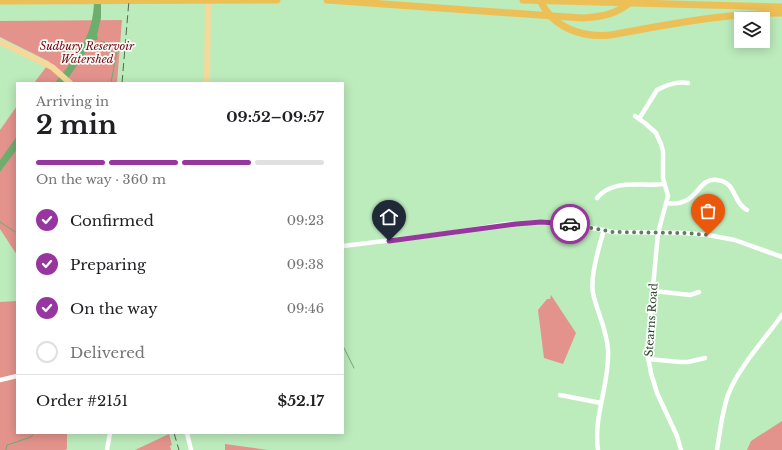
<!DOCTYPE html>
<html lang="en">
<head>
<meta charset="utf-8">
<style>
	body { margin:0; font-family:"Libre Baskerville",serif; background:#f2f2f2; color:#202124; height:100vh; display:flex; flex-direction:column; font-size:15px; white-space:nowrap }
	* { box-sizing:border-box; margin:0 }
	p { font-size:13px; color:#757577 }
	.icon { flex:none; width:22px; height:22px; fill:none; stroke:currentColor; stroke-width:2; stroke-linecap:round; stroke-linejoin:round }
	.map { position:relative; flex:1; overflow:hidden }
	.drawer { position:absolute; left:16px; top:82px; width:328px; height:352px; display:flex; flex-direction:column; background:#fff; border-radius:0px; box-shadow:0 2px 10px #0003 }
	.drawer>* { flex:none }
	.tools { position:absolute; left:734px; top:12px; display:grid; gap:8px }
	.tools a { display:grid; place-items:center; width:36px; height:36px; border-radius:0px; background:#fff; box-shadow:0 2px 10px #0003; font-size:20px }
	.pin { position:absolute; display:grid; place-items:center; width:34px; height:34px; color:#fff; margin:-41px -17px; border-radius:50% 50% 50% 0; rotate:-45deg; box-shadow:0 0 4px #0007 }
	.pin .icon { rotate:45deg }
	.courier { position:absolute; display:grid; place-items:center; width:40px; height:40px; margin:-20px; border:3px solid #97369e; border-radius:50%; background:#fff; color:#222; box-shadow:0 1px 5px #0007 }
	.headline em { font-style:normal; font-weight:700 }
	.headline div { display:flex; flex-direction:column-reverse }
	.headline { display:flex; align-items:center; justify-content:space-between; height:68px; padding:0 20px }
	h1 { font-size:26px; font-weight:700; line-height:30px }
	.bar { display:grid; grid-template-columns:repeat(4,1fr); gap:6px 4px; align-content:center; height:48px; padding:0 20px }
	.bar i { height:5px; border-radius:3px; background:#e0e0e0 }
	.bar .selected { background:#97369e }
	.bar p { grid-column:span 4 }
	.line { display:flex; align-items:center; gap:10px; padding:0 20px; border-top:1px solid #e0e0e0 }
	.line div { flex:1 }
	ol { padding:0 20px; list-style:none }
	li { display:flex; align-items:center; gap:12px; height:44px }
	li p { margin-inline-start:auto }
	li .icon { padding:4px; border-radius:50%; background:#97369e; color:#fff; stroke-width:4 }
	li:last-child { color:#757577 }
	li i { width:22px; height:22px; border:2px solid #e0e0e0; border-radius:50% }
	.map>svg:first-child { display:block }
</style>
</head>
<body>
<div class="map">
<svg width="782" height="450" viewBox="0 0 782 450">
	<rect width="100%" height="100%" fill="#bcebbc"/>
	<g fill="#e3938c">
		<path d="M122,20l-5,63h-83l16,-21 -50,-25v-16z"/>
		<path d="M17,106v149l-17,-26v-99z"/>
		<path d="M551,295l25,38 -13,31 -19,-6 -6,-48 9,-11h3z"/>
		<path d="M17,301v132h50v16l-2,1h-65v-148z"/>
		<path d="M782,421v29h-35l4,-9z"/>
		<path d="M169,434l3,11 -2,1 1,4h-36z"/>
		<path d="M225,444l43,6h-43z"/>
	</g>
	<g fill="#6dae6f">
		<path d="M94,0h7v18l-4,17 1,4 -1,1h-3l-29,43h-10c21,-27 39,-47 39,-83z"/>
		<path d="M17,136v13l-17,23v-12z"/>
	</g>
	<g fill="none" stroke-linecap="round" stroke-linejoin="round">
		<g stroke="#6dae6f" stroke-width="1">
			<path d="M101,41l7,3"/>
			<path d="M111,83l7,-39"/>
			<path d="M0,222l17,11"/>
			<path d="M343,346l11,22"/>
			<path d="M6,450l1,-5 24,-8 3,-4"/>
		</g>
		<g stroke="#fff" stroke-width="4.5">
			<path d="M635,116l11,8 10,9 5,11 2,7v27l5,18 -10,37 -11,119 4,21 6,20 20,43 4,14"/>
			<path d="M639,119l18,-29c8,-5 22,-9 31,-7"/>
			<path d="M597,198c16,-20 44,-11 67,-14"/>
			<path d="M666,203c33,5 30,-26 51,-23 20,2 15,22 30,30"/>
			<path d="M343,246l107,-13 56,-9 35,-2 25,1 47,9 72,1 23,2 27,5 47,17"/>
			<path d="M654,291l36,4 9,-3"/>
			<path d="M648,359l32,3h8l17,-4"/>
			<path d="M0,380l17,-4"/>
			<path d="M560,395l41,8"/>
			<path d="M187,433l4,17"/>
			<path d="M107,450l3,-17"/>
			<path d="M598,450c-5,-34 12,-67 10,-100 -1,-20 -11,-38 -15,-57 -3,-16 6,-47 11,-63"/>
			<path d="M717,450c3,-18 5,-38 11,-55 10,-27 37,-56 54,-80"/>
		</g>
		<g stroke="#f4d99a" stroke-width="6">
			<path d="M0,42l52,25 18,16"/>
			<path d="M207,83l1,-83"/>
		</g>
		<g stroke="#edbf57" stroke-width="7">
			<path d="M327,0l255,18c20,-1 36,-4 51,-18"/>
			<path d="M523,0l259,7"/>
			<path d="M540,0c12,27 41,38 70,35 57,-10 114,-22 172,-22"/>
			<path d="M0,1l277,-1"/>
		</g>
		<g stroke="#506a50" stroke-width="1" stroke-dasharray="8 4" stroke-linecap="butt">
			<path d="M122,83l7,-83"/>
			<path d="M174,433l5,17"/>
		</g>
	</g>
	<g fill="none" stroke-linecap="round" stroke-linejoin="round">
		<path stroke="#607c60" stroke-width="4" stroke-dasharray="0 7.2" d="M570,224l43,8 72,1 23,2"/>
		<path stroke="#97369e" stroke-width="5" d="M389,241l127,-17 25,-2 29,2"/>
	</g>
	<g text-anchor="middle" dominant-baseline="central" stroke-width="3.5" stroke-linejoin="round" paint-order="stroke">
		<g font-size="11" font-style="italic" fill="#750310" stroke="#fafffa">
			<text x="87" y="46">Sudbury Reservoir<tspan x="87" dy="13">Watershed</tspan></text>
		</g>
		<g font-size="11" fill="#2e412e" stroke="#fafffa">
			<text transform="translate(651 320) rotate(-86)">Stearns Road</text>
		</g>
	</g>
</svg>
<div class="tools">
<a><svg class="icon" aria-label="layers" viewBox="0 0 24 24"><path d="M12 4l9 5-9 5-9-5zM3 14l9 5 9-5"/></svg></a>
</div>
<div class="pin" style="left:708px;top:235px;background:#ea580c"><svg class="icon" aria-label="bag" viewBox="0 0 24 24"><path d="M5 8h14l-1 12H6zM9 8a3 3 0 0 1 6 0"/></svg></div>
<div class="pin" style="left:389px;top:241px;background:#1f2937"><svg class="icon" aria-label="home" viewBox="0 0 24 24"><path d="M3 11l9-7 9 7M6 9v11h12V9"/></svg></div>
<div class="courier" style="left:570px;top:224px"><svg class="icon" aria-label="car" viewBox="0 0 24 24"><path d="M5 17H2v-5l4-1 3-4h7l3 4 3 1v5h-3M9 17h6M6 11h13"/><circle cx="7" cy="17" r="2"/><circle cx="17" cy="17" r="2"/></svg></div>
<section class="drawer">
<div class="headline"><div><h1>2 min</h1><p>Arriving in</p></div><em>09:52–09:57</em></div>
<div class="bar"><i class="selected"></i><i class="selected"></i><i class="selected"></i><i></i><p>On the way · 360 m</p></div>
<ol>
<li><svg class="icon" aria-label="check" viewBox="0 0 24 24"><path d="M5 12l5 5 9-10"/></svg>Confirmed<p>09:23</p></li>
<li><svg class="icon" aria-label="check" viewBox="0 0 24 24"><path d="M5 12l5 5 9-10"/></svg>Preparing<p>09:38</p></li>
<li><svg class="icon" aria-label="check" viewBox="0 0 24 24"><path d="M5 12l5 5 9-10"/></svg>On the way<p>09:46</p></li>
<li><i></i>Delivered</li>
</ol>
<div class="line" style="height:52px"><div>Order #2151</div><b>$52.17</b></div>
</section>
</div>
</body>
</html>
